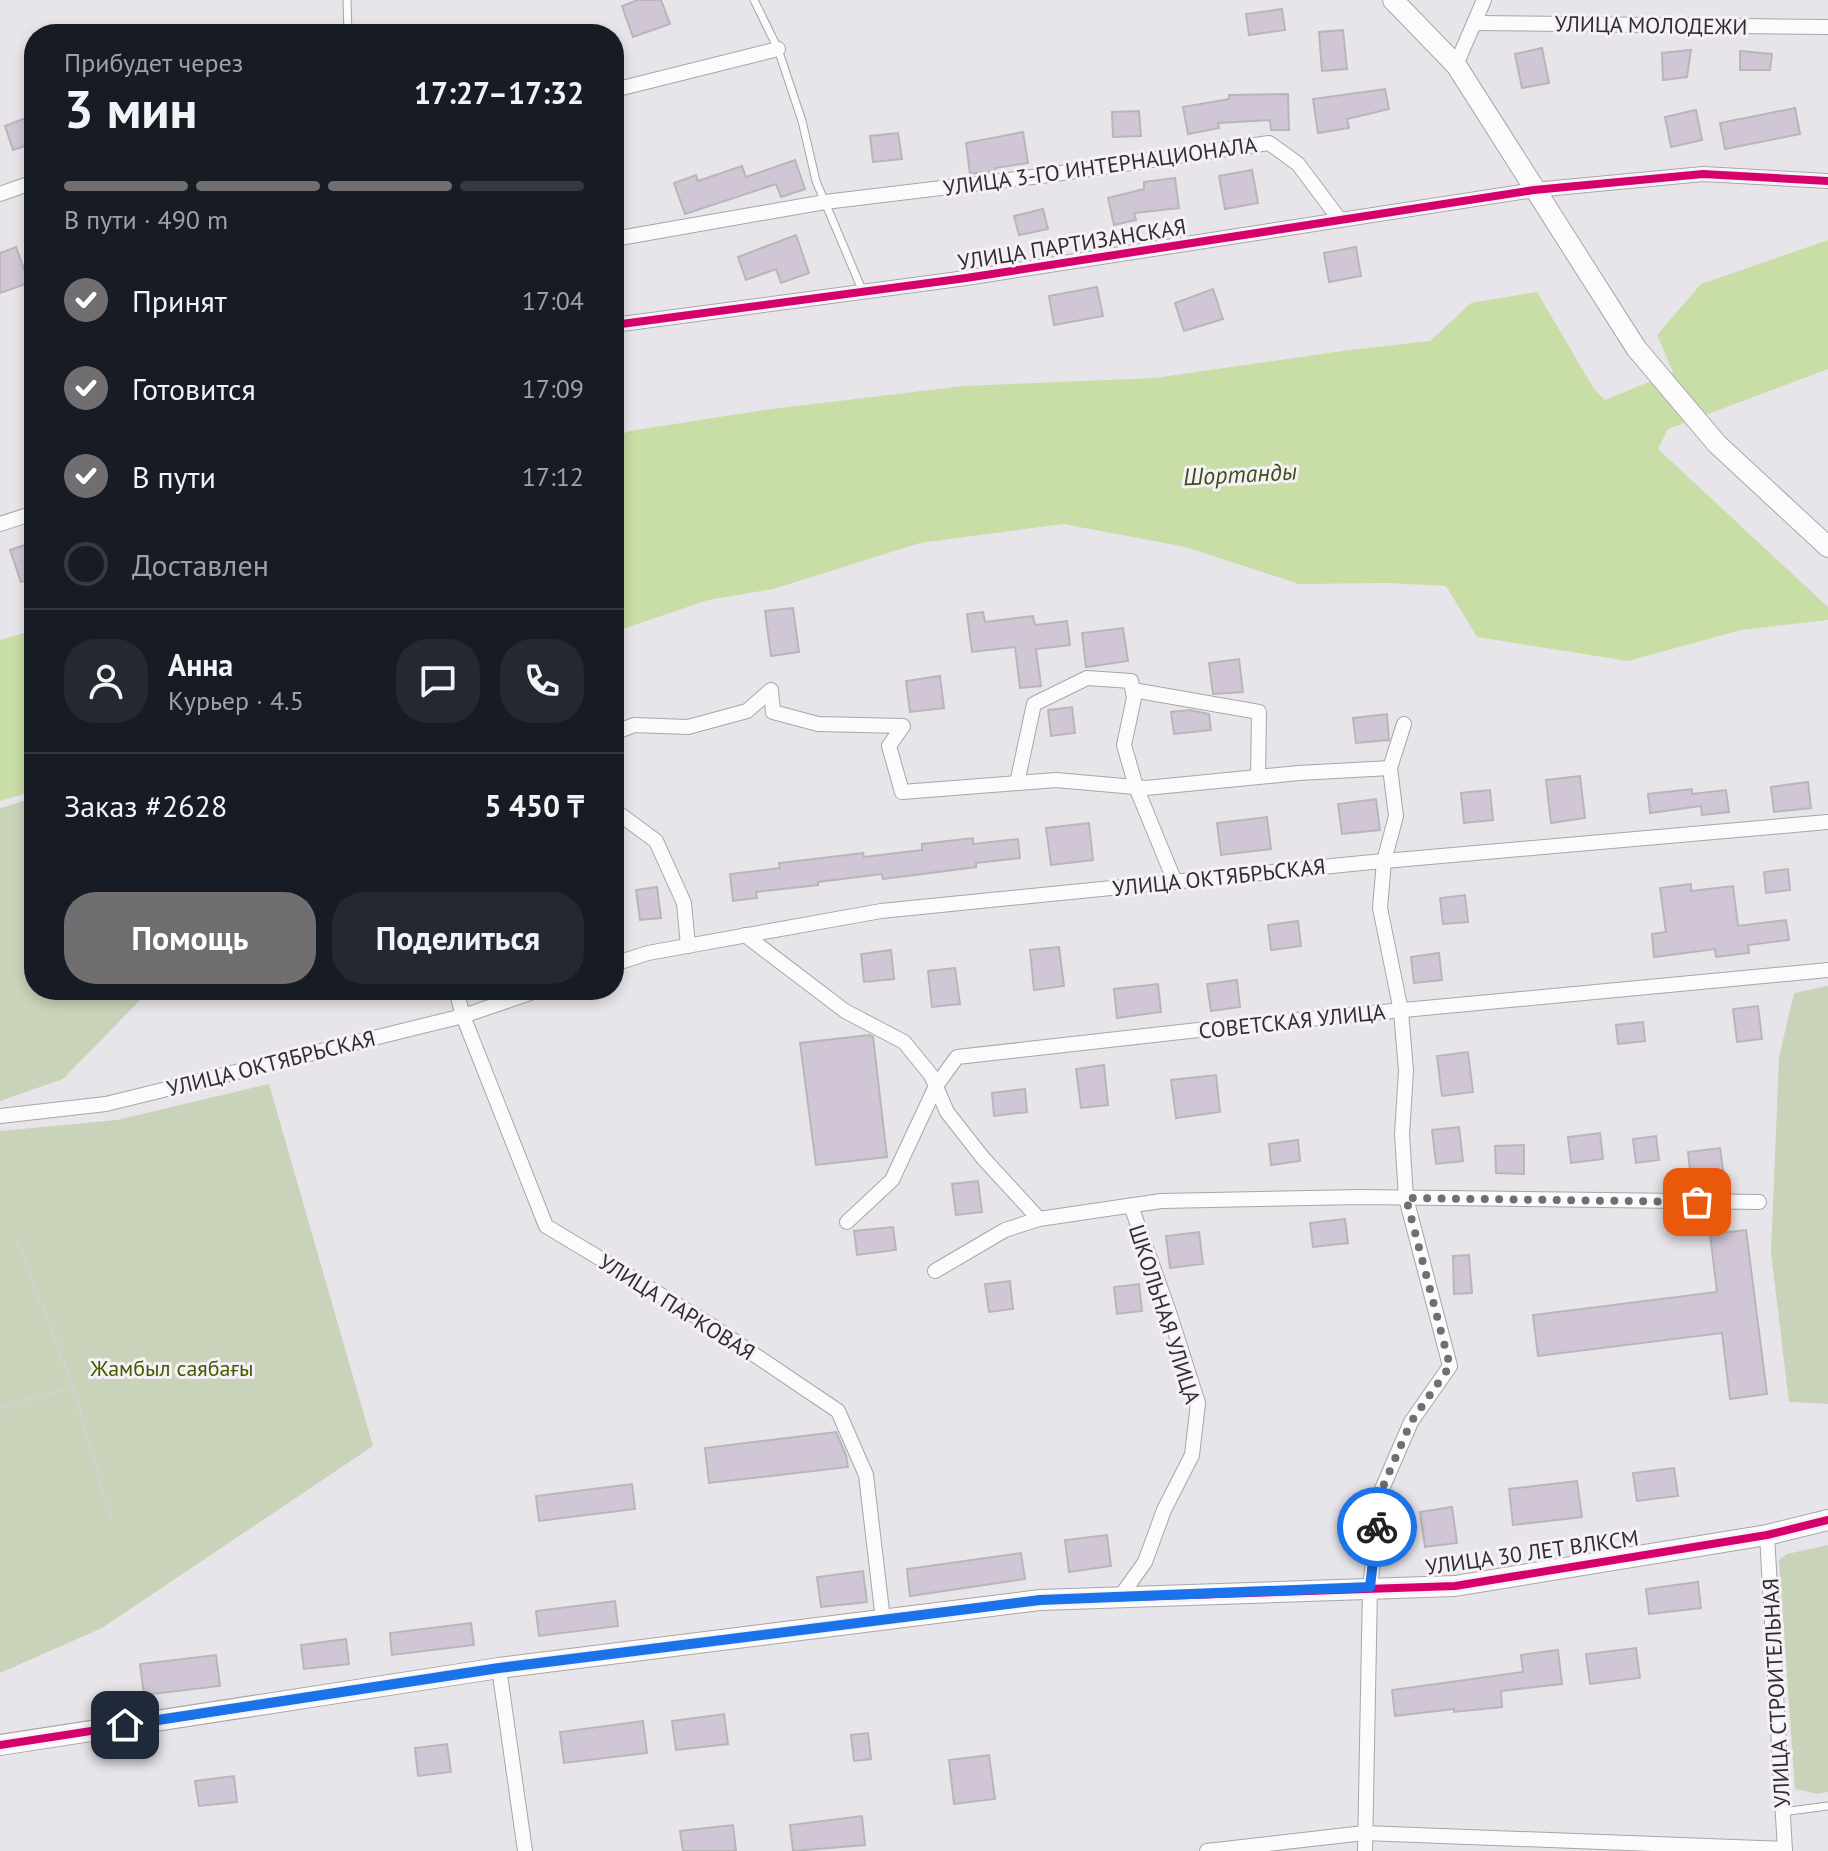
<!DOCTYPE html>
<html lang="ru">
<head>
<meta charset="utf-8">
<style>
	body { margin:0; font-family:"PT Sans",sans-serif; background:#242831; color:#f1f3f6; height:100vh; display:flex; flex-direction:column; font-size:30px; white-space:nowrap }
	* { box-sizing:border-box; margin:0 }
	p { font-size:26px; color:#9ea1a6 }
	.icon { flex:none; width:44px; height:44px; fill:none; stroke:currentColor; stroke-width:2; stroke-linecap:round; stroke-linejoin:round }
	.map { position:relative; flex:1; overflow:hidden }
	.panel { position:absolute; left:24px; top:24px; width:600px; height:976px; display:flex; flex-direction:column; background:#171b24; border-radius:32px; box-shadow:0 4px 12px #0003 }
	.panel>* { flex:none }
	.pin { position:absolute; display:grid; place-items:center; width:68px; height:68px; color:#fff; margin:-34px; border-radius:16px; box-shadow:0 4px 12px #0006 }
	.courier { position:absolute; display:grid; place-items:center; width:80px; height:80px; margin:-40px; border:6px solid #1a73e8; border-radius:50%; background:#fff; color:#222; box-shadow:0 2px 10px #0007 }
	.overview em { font-style:normal; font-weight:700 }
	.overview div { display:flex; flex-direction:column-reverse }
	.overview { display:flex; align-items:center; justify-content:space-between; height:136px; padding:0 40px }
	h1 { font-size:52px; font-weight:700; line-height:60px }
	.bar { display:grid; grid-template-columns:repeat(4,1fr); gap:12px 8px; align-content:center; height:96px; padding:0 40px }
	.bar i { height:10px; border-radius:6px; background:#363941 }
	.bar .selected { background:#706e71 }
	.bar p { grid-column:span 4 }
	.line { display:flex; align-items:center; gap:20px; padding:0 40px; border-top:2px solid #363941 }
	.line div { flex:1 }
	.round { display:grid; place-items:center; flex:none; width:84px; height:84px; border-radius:32px; background:#242831 }
	ol { padding:0 40px; list-style:none }
	li { display:flex; align-items:center; gap:24px; height:88px }
	li p { margin-inline-start:auto }
	li .icon { padding:8px; border-radius:50%; background:#706e71; color:#fff; stroke-width:4 }
	li:last-child { color:#9ea1a6 }
	li i { width:44px; height:44px; border:4px solid #363941; border-radius:50% }
	.button { display:flex; gap:16px; margin-top:auto; padding:16px 40px }
	.button a { flex:1; height:92px; border-radius:32px; background:#706e71; color:#fff; font-size:32px; font-weight:700; line-height:92px; text-align:center }
	.button a+a { background:#242831; color:#f1f3f6 }
	.map>svg:first-child { display:block }
</style>
</head>
<body>
<div class="map">
<svg width="1828" height="1851" viewBox="0 0 1828 1851">
	<rect width="100%" height="100%" fill="#e7e5e9"/>
	<g fill="#c9d3ba">
		<path d="M34,798v192h116l-87,89 -63,22v-293z"/>
		<path d="M1828,986v418l-39,-2 -18,-149 8,-196 15,-64z"/>
		<path d="M269,1084l104,362 -271,182 -102,45v-542l117,-11z"/>
		<path d="M1828,1545v247l-10,2 -23,-5 -16,-229 8,-6z"/>
	</g>
	<g fill="#c9dda7">
		<path d="M1828,240v129l-160,60 -10,20 170,158v13l-87,10 -113,31 -151,-24 -31,-51 -60,-3 -87,1 -113,-37 -123,-23 -143,19 -147,46 -65,11 -94,32v-195l16,-6 134,-21 199,-24 192,-8 187,-27 88,-10 41,-38 66,-11 57,97 11,11 68,-28 -16,-37 44,-51z"/>
		<path d="M34,630v161l-34,10v-161z"/>
	</g>
	<g fill="#d0c6d5" stroke="#b8b6b9" stroke-width="2">
		<path d="M638,0h23l9,24 -37,13 -11,-31z"/>
		<path d="M1282,9l3,21 -36,5 -3,-21z"/>
		<path d="M1343,30l4,39 -25,2 -3,-39z"/>
		<path d="M1542,48l7,35 -27,5 -7,-34z"/>
		<path d="M1691,50l-4,27 -24,3 -1,-27z"/>
		<path d="M1740,51l32,3 -2,16h-30z"/>
		<path d="M1385,89l4,20 -42,10 2,9 -31,5 -5,-34z"/>
		<path d="M1288,94l1,36h-18l-1,-10 -52,3 1,5 -31,6 -5,-27 46,-8v-4z"/>
		<path d="M1795,108l5,26 -75,15 -5,-26z"/>
		<path d="M1696,110l6,30 -31,7 -6,-30z"/>
		<path d="M1139,111l2,25 -28,1 -1,-25z"/>
		<path d="M31,116l3,27 -21,7 -8,-24z"/>
		<path d="M1023,132l5,31 -33,5v3l-25,3 -4,-31z"/>
		<path d="M898,133l4,26 -29,3 -3,-26z"/>
		<path d="M795,160l10,29 -24,8 -5,-13 -91,30 -11,-31 22,-8 2,6 44,-15 4,11z"/>
		<path d="M1252,170l6,33 -33,6 -6,-33z"/>
		<path d="M1175,178l4,30 -45,5 2,7 -22,5 -6,-27 36,-9v-7z"/>
		<path d="M1043,209l5,20 -29,6 -5,-19z"/>
		<path d="M796,235l13,38 -28,10 -5,-14 -30,11 -8,-23z"/>
		<path d="M16,247l13,36 -29,10v-40z"/>
		<path d="M1356,247l5,29 -32,6 -5,-29z"/>
		<path d="M1097,287l6,29 -49,9 -5,-29z"/>
		<path d="M1213,289l10,30 -39,12 -9,-28z"/>
		<path d="M34,542v36l-13,4 -11,-32z"/>
		<path d="M793,608l6,44 -28,4 -6,-45z"/>
		<path d="M983,612l2,10 48,-6 2,9 32,-4 3,24 -34,4 5,37 -21,2 -5,-41 -43,5 -5,-38z"/>
		<path d="M1123,628l5,33 -42,6 -4,-34z"/>
		<path d="M1239,659l4,33 -30,2 -4,-31z"/>
		<path d="M940,676l4,32 -34,4 -4,-31z"/>
		<path d="M1072,707l3,26 -24,3 -3,-26z"/>
		<path d="M1190,710l19,4 2,16 -37,4 -3,-22z"/>
		<path d="M1387,714l2,26 -33,3 -3,-25z"/>
		<path d="M1580,776l5,42 -34,5 -5,-43z"/>
		<path d="M1808,782l3,26 -37,4 -3,-25z"/>
		<path d="M1692,789v5l34,-4 3,22 -27,3 -1,-9 -51,7 -2,-19z"/>
		<path d="M1490,790l3,30 -29,3 -3,-30z"/>
		<path d="M1376,799l4,31 -38,4 -4,-30z"/>
		<path d="M1267,817l4,32 -50,6 -4,-32z"/>
		<path d="M1089,823l4,37 -42,5 -5,-37z"/>
		<path d="M973,838v6l45,-5 2,19 -44,5v4l-69,9 -24,3 -1,-5 -64,8v3l-62,7 1,6 -24,3 -3,-27 50,-6 -1,-5 84,-10 1,4 58,-7v-6z"/>
		<path d="M1788,869l2,21 -24,3 -2,-21z"/>
		<path d="M1691,884v7l42,-5 5,40 48,-6 3,20 -41,5 1,8 -33,4 -1,-8 -61,8 -2,-23 14,-2 -6,-44z"/>
		<path d="M657,887l4,31 -21,2 -4,-30z"/>
		<path d="M1465,895l3,27 -25,2 -3,-26z"/>
		<path d="M1298,921l3,25 -30,4 -3,-25z"/>
		<path d="M1059,947l5,39 -30,4 -4,-40z"/>
		<path d="M891,950l3,29 -30,3 -3,-28z"/>
		<path d="M1439,953l3,27 -28,3 -3,-26z"/>
		<path d="M955,968l5,36 -28,3 -4,-36z"/>
		<path d="M1237,980l3,27 -29,4 -4,-27z"/>
		<path d="M1158,984l3,28 -44,6 -3,-29z"/>
		<path d="M1758,1006l4,33 -25,3 -4,-33z"/>
		<path d="M1643,1022l2,19 -27,3 -2,-19z"/>
		<path d="M869,1035l4,2 14,120 -71,8 -16,-122z"/>
		<path d="M1468,1052l5,40 -31,4 -5,-40z"/>
		<path d="M1104,1065l4,40 -27,3 -5,-39z"/>
		<path d="M1216,1075l4,37 -44,6 -5,-38z"/>
		<path d="M1025,1089l2,23 -33,4 -2,-23z"/>
		<path d="M1459,1127l4,34 -27,3 -4,-34z"/>
		<path d="M1600,1133l3,26 -32,4 -3,-26z"/>
		<path d="M1656,1136l3,24 -23,3 -3,-24z"/>
		<path d="M1298,1140l2,21 -29,4 -2,-21z"/>
		<path d="M1524,1145v29l-28,-1 -1,-27z"/>
		<path d="M1720,1148l5,36 -33,4 -4,-36z"/>
		<path d="M978,1181l4,31 -26,3 -4,-31z"/>
		<path d="M1345,1219l3,24 -35,4 -3,-24z"/>
		<path d="M893,1227l3,23 -39,5 -3,-24z"/>
		<path d="M1746,1230l21,164 -37,5 -8,-66 -184,23 -5,-41 184,-23 -7,-58z"/>
		<path d="M1199,1232l4,32 -33,4 -4,-32z"/>
		<path d="M1469,1255l3,38 -18,1 -1,-38z"/>
		<path d="M1010,1281l3,28 -24,3 -4,-28z"/>
		<path d="M1139,1284l3,27 -25,3 -3,-27z"/>
		<path d="M836,1432l10,23 2,12 -139,16 -4,-35z"/>
		<path d="M1674,1468l4,28 -41,5 -4,-28z"/>
		<path d="M1577,1481l5,36 -69,8 -4,-36z"/>
		<path d="M632,1484l3,25 -96,12 -3,-25z"/>
		<path d="M1452,1507l5,36 -32,4 -5,-35z"/>
		<path d="M1107,1535l4,31 -42,6 -4,-32z"/>
		<path d="M1021,1553l4,26 -115,17 -3,-27z"/>
		<path d="M863,1571l4,31 -46,5 -4,-30z"/>
		<path d="M1698,1582l3,26 -52,6 -3,-25z"/>
		<path d="M615,1601l3,25 -79,10 -3,-25z"/>
		<path d="M471,1623l3,22 -82,10 -2,-22z"/>
		<path d="M346,1639l3,25 -45,5 -3,-24z"/>
		<path d="M1636,1648l4,30 -50,6 -4,-30z"/>
		<path d="M1558,1650l4,34 -61,7 1,16 -48,5v-3l-59,7 -3,-26 131,-18 -2,-17z"/>
		<path d="M216,1655l4,31 -76,9 -4,-31z"/>
		<path d="M724,1714l4,30 -52,6 -4,-29z"/>
		<path d="M643,1721l4,32 -83,10 -4,-31z"/>
		<path d="M868,1733l3,26 -17,2 -3,-26z"/>
		<path d="M447,1744l4,28 -33,4 -3,-28z"/>
		<path d="M989,1755l6,44 -41,5 -5,-44z"/>
		<path d="M234,1776l3,26 -38,4 -4,-25z"/>
		<path d="M862,1816l3,29 -72,6 -3,-26z"/>
		<path d="M733,1825l3,26h-53l-3,-20z"/>
	</g>
	<g fill="none" stroke-linecap="round" stroke-linejoin="round">
		<defs>
			<g id="lane">
				<path d="M347,0l1,34"/>
				<path d="M754,0l24,49 24,72 14,60 47,111"/>
				<path d="M1782,1812l46,-6"/>
			</g>
			<g id="street">
				<path d="M1474,23l354,4"/>
				<path d="M1456,65l28,-65"/>
				<path d="M614,90l164,-41"/>
				<path d="M0,194l34,-12"/>
				<path d="M614,239l211,-37 216,-26 228,-33 29,21 42,56"/>
				<path d="M614,325l352,-47 568,-88 169,-16 125,7"/>
				<path d="M0,524l34,-11"/>
				<path d="M1133,690l126,22 -1,65"/>
				<path d="M614,733l20,-8 54,2 59,-16 24,-21 2,22 45,12 85,2 -14,20 13,46 154,-12 90,8 153,-15 91,-5"/>
				<path d="M1017,783l17,-79 53,-26 44,3 3,17 -10,47 12,42 39,95"/>
				<path d="M614,810l42,31 28,62 4,43"/>
				<path d="M745,935l100,76 59,31 27,33 16,37 36,46 56,61"/>
				<path d="M614,964l34,-11 233,-42 481,-48 466,-41"/>
				<path d="M456,990l7,26 83,210 163,98 129,87 28,64 17,145"/>
				<path d="M0,1116l106,-12 357,-88 76,-26"/>
				<path d="M847,1222l45,-42 44,-94 21,-29 277,-31 594,-56"/>
				<path d="M935,1271l70,-41 34,-11 122,-18 199,-4 399,5"/>
				<path d="M1767,1535l18,316"/>
				<path d="M1120,1597l25,-35 19,-52 28,-55 6,-52 -30,-94 -37,-103"/>
				<path d="M499,1668l26,183"/>
				<path d="M1207,1851l157,-18 420,16"/>
				<path d="M1365,1851l5,-264 12,-98 29,-67 39,-56 -44,-168 -4,-64 4,-63 -5,-60 -21,-103 4,-47 12,-45 -6,-48 14,-44"/>
			</g>
			<g id="secondary">
				<path d="M1393,0l63,65 180,283 81,96 111,103"/>
				<path d="M0,1745l499,-77 541,-68 415,-14 312,-51 61,-15"/>
			</g>
		</defs>
		<use href="#lane" stroke="#a7a6a8" stroke-width="9"/>
		<use href="#street" stroke="#a7a6a8" stroke-width="16"/>
		<use href="#secondary" stroke="#a7a6a8" stroke-width="22"/>
		<g stroke="#d2d1d2" stroke-width="3" stroke-dasharray="8 4" stroke-linecap="butt">
			<path d="M73,1386l39,140"/>
			<path d="M0,1408l73,-22 -56,-146"/>
		</g>
		<use href="#lane" stroke="#fbfbfc" stroke-width="7"/>
		<use href="#street" stroke="#fbfbfc" stroke-width="14"/>
		<use href="#secondary" stroke="#fbfbfc" stroke-width="20"/>
		<defs>
			<g id="cycleway">
				<path d="M614,325l352,-47 568,-88 169,-16 125,7"/>
				<path d="M0,1745l499,-77 541,-68 415,-14 312,-51 61,-15"/>
			</g>
		</defs>
		<use href="#cycleway" stroke="#f5f1f7" stroke-width="13"/>
		<use href="#cycleway" stroke="#d6006c" stroke-width="8"/>
	</g>
	<g fill="none" stroke-linecap="round" stroke-linejoin="round">
		<path stroke="#706e71" stroke-width="8" stroke-dasharray="0 14.4" d="M1377,1527l5,-38 29,-67 39,-56 -44,-168 291,4"/>
		<path stroke="#1a73e8" stroke-width="10" d="M125,1725l374,-57 541,-68 330,-13 7,-60"/>
	</g>
	<g text-anchor="middle" dominant-baseline="central" stroke-width="6" stroke-linejoin="round" paint-order="stroke">
		<g font-size="22" fill="#302e31" stroke="#f5f1f7">
			<text transform="translate(1651 25) rotate(1)">УЛИЦА МОЛОДЕЖИ</text>
			<text transform="translate(1100 166) rotate(-8)">УЛИЦА 3-ГО ИНТЕРНАЦИОНАЛА</text>
			<text transform="translate(1072 244) rotate(-9)">УЛИЦА ПАРТИЗАНСКАЯ</text>
			<text transform="translate(1219 877) rotate(-6)">УЛИЦА ОКТЯБРЬСКАЯ</text>
			<text transform="translate(1292 1021) rotate(-6)">СОВЕТСКАЯ УЛИЦА</text>
			<text transform="translate(271 1063) rotate(-14)">УЛИЦА ОКТЯБРЬСКАЯ</text>
			<text transform="translate(677 1307) rotate(32)">УЛИЦА ПАРКОВАЯ</text>
			<text transform="translate(1165 1314) rotate(72)">ШКОЛЬНАЯ УЛИЦА</text>
			<text transform="translate(1532 1552) rotate(-8)">УЛИЦА 30 ЛЕТ ВЛКСМ</text>
			<text transform="translate(1776 1693) rotate(-93)">УЛИЦА СТРОИТЕЛЬНАЯ</text>
		</g>
		<g font-size="22" fill="#435b00" stroke="#f5f1f7">
			<text x="172" y="1368">Жамбыл саябағы</text>
		</g>
		<g font-size="24" font-style="italic" fill="#3e4f18" stroke="#f5f1f7">
			<text transform="translate(1240 474) rotate(-3)">Шортанды</text>
		</g>
	</g>
</svg>
<div class="pin" style="left:1697px;top:1202px;background:#ea580c"><svg class="icon" aria-label="bag" viewBox="0 0 24 24"><path d="M5 8h14l-1 12H6zM9 8a3 3 0 0 1 6 0"/></svg></div>
<div class="pin" style="left:125px;top:1725px;background:#1f2937"><svg class="icon" aria-label="home" viewBox="0 0 24 24"><path d="M3 11l9-7 9 7M6 9v11h12V9"/></svg></div>
<div class="courier" style="left:1377px;top:1527px"><svg class="icon" aria-label="bike" viewBox="0 0 24 24"><circle cx="6" cy="16" r="4"/><circle cx="18" cy="16" r="4"/><path d="M6 16l4-8h5l3 8M10 8l3 8H6M13 5h3"/></svg></div>
<section class="panel">
<div class="overview"><div><h1>3 мин</h1><p>Прибудет через</p></div><em>17:27–17:32</em></div>
<div class="bar"><i class="selected"></i><i class="selected"></i><i class="selected"></i><i></i><p>В пути · 490 m</p></div>
<ol>
<li><svg class="icon" aria-label="check" viewBox="0 0 24 24"><path d="M5 12l5 5 9-10"/></svg>Принят<p>17:04</p></li>
<li><svg class="icon" aria-label="check" viewBox="0 0 24 24"><path d="M5 12l5 5 9-10"/></svg>Готовится<p>17:09</p></li>
<li><svg class="icon" aria-label="check" viewBox="0 0 24 24"><path d="M5 12l5 5 9-10"/></svg>В пути<p>17:12</p></li>
<li><i></i>Доставлен</li>
</ol>
<div class="line" style="height:144px"><a class="round"><svg class="icon" aria-label="person" viewBox="0 0 24 24"><circle cx="12" cy="8" r="4"/><path d="M4 21q1-7 8-7t8 7"/></svg></a><div><b>Анна</b><p>Курьер · 4.5</p></div><a class="round"><svg class="icon" aria-label="chat" viewBox="0 0 24 24"><path d="M4 5h16v11H9l-5 4z"/></svg></a><a class="round"><svg class="icon" aria-label="phone" viewBox="0 0 24 24"><path d="M5 4h4l2 5-3 2q2 4 5 5l2-3 5 2v4C11 20 4 13 5 4z"/></svg></a></div>
<div class="line" style="height:104px"><div>Заказ #2628</div><b>5 450 ₸</b></div>
<div class="button"><a>Помощь</a><a>Поделиться</a></div>
</section>
</div>
</body>
</html>
